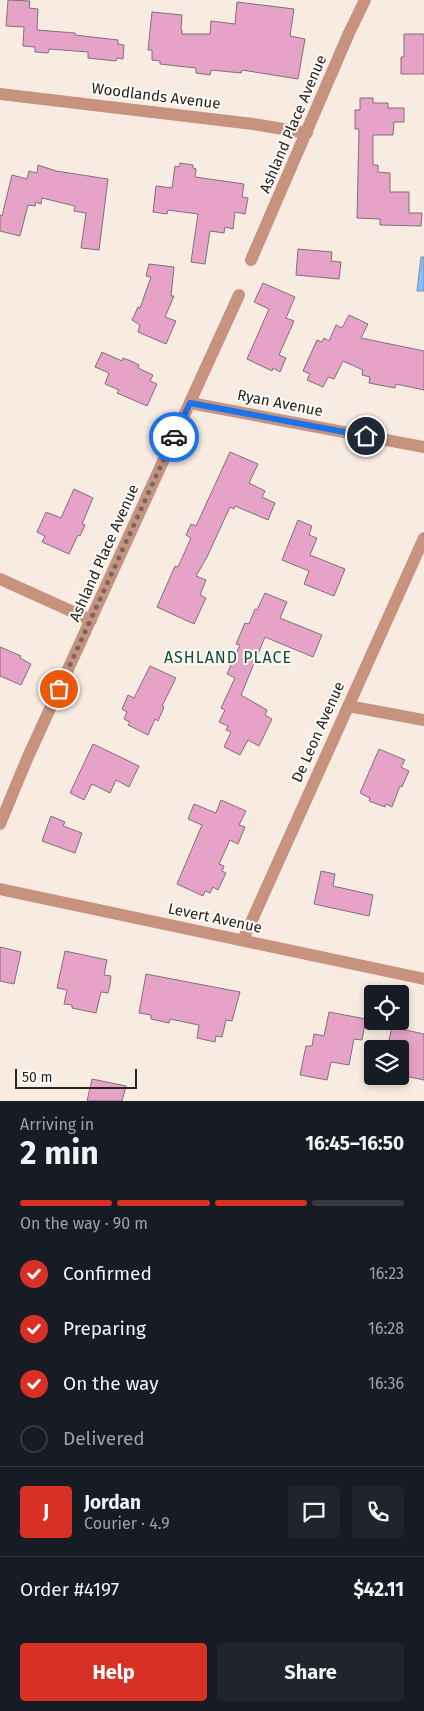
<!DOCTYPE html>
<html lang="en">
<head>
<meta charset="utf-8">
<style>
	body { margin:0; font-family:"Fira Sans",sans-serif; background:#20242c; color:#f1f3f6; height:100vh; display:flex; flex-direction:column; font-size:19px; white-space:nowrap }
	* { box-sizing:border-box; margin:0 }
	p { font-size:16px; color:#9ea1a6 }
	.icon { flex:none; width:28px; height:28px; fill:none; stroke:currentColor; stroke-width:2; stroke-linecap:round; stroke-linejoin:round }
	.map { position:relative; height:1101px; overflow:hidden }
	.side { display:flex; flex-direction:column; background:#171b24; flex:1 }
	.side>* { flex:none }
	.controls { position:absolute; left:364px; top:985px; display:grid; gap:10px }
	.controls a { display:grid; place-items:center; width:45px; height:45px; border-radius:5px; background:#171b24; box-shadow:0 2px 8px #0003; font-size:25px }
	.scale { position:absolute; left:15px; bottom:12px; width:122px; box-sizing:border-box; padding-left:5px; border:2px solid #272320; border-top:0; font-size:14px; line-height:18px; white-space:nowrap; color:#272320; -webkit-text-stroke:4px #fefaf6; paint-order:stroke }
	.pin { position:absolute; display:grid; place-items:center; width:42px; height:42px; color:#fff; margin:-21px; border:2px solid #fff; border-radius:50%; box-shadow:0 1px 5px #0007 }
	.courier { position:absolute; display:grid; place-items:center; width:50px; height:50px; margin:-25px; border:4px solid #1a73e8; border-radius:50%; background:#fff; color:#222; box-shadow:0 1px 6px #0007 }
	.headline em { font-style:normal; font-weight:700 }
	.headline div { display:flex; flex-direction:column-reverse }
	.headline { display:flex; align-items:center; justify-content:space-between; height:85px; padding:0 20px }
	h1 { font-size:32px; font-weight:700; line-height:38px }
	.bar { display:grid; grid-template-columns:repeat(4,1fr); gap:8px 5px; align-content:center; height:60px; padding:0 20px }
	.bar i { height:6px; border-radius:4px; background:#363941 }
	.bar .current { background:#d93025 }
	.bar p { grid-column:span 4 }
	.line { display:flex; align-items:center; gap:12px; padding:0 20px; border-top:1px solid #363941 }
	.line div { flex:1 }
	.round { display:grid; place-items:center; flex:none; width:52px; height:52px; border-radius:5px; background:#20242c }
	ol { padding:0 20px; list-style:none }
	li { display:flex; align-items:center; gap:15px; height:55px }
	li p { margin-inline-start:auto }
	li .icon { padding:5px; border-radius:50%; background:#d93025; color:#fff; stroke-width:4 }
	li:last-child { color:#9ea1a6 }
	li i { width:28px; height:28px; border:2px solid #363941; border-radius:50% }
	.cta { display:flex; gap:10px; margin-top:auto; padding:10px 20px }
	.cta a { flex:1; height:58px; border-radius:5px; background:#d93025; color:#fff; font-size:20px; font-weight:700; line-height:58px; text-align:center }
	.cta a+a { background:#20242c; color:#f1f3f6 }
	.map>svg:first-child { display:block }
</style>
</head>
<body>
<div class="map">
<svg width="424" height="1101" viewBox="0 0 424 1101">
	<rect width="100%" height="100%" fill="#f7ebe2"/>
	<path fill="#8bbff4" stroke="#6d90b4" d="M421,257h3v34h-7z"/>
	<g fill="#e7a2c8" stroke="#7e7278">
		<path d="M8,0l22,1 -1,7 9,1 -1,21 38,3v2l43,5v4l6,1 -1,14 -6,-1 -1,3 -28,-3v-6l-39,-3 -1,4 -13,-1v-5l-12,-1 1,-19 -18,-1z"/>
		<path d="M237,2l57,7 -4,27 15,3 -7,40 -56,-9 -1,3 -30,-3 -1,5 -14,-2v-5l-36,-4v-3l-8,-1v-10h-4l4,-38 30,3 -1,15h1v4h28l1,-13 24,3z"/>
		<path d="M404,34h20v40h-23v-17h3z"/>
		<path d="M360,98h13v5h15v5h16v14h-10l-1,13h-20v30h5v7l12,1v19h19v21h13l-1,13 -41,-1v-6l-23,-1 2,-89h-4v-19h5z"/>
		<path d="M180,163l13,2v3l3,1 -1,8 49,7 -2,13 6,1 -3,16 -10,-2 -2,17 -8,-2 -1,6 -14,-2 -5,33 -14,-2 7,-48 -30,-4 -1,4 -14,-2 3,-26 16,2 3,-22 4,1z"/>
		<path d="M38,165l18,6 52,8 -9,71 -18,-2 5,-35 -12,-2 1,-5 -33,-8 -1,6 -5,-2 -1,4 -7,-1 -8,31 -20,-5v-16l2,1 10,-41 15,4 2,-8 8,2z"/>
		<path d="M298,249l34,3 -1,9 10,1 -2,17 -43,-4z"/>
		<path d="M149,264l25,3 -3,29h3l-9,21 11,4 -10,23 -28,-12 2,-7 -8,-5 6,-13 2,1 11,-31 -5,-1z"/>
		<path d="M263,283l32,14 -9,21 8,3 -15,34 7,3 -6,14 -7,-4 -1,3 -25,-12 22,-50 -15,-7z"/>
		<path d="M349,315l19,9 -7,14 63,13v39l-28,-6 -1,4 -26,-5 1,-6 -8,-2 1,-5 -20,-9 -9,18 -6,-2 -5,10 -16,-7 3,-6 -7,-3 14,-31 5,2 2,-4 5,3 7,-16 6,3z"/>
		<path d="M102,352l20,9 1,-3 8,3 8,4 -1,3 15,7 -3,6 7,3 -10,22 -30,-13 2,-3 -14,-6 4,-11 -14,-6z"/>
		<path d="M230,452l28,12 -9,19 16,8 -3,6 13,6 -7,17 -33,-14 -1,3 -4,-2 -23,50 -11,19 10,4 -6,15 6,3 -12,26 -37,-17 18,-41 3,1 13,-29 -5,-3 5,-11 5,2z"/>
		<path d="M74,489l19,9 -11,26 3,1 -5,11 -2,-1 -9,19 -27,-12 3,-6 -8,-4 9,-20 15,6z"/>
		<path d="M298,520l14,6 -3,9 8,3 -7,17 35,14 -11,27 -30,-12 5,-13 -27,-11z"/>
		<path d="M265,593l22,9 -7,16 42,17 -9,22 -48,-20 -24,58 26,15 -2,5 7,4 -13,27 -11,-6 -8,15 -16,-8 7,-15 -5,-2 2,-4 -9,-4 6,-12 -4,-2 14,-30 -8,-4 13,-29 -4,-1 9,-21 4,1 6,-15 2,1z"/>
		<path d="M0,647l21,9 -1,2 11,6 -10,21 -21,-9z"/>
		<path d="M150,666l26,12 -14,28 2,1 -6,14 -3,-2 -7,16 -20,-10 2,-3 -6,-3 3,-7 -5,-3 6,-14 6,3z"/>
		<path d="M93,744l46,22 -10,21 -13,-7 -6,13 -18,-9 -8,16 -14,-7z"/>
		<path d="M379,749l26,11 -4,7 8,4 -7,16 -2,-1 -8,21 -6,-3 -1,3 -16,-6 1,-3 -10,-5z"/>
		<path d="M221,800l25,11 -7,14 6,2 -7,17 -8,-4 -11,24 5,2 -2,5 4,2 -8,17 -5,-3 -3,6 -5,-2 -2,5 -26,-12 25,-59 -14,-6 6,-15 22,9z"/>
		<path d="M51,816l14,6 -2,4 19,7 -7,20 -33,-12z"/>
		<path d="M321,871l14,3 -2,12 40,9 -4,21 -55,-12z"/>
		<path d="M0,947l21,5 -7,32 -14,-3z"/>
		<path d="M65,951l42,9 -3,15 7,1 -1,9 -2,8 -7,-1 -5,21 -24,-5v-3l-8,-1 3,-14 -10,-2z"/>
		<path d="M146,974l94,18 -8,29 -6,-1 -4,17 -6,-1 -1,6 -18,-4 2,-13 -29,-6 -1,4 -18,-4v-4l-12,-2z"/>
		<path d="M329,1012l37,7 -4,21 -8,-1 -5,26 -18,-3 -4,18 -27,-5 6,-29h6l2,-12 10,2z"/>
		<path d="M392,1027l32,7v46l-24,-5v-26h-13z"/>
		<path d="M92,1079l34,7 -4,15h-35z"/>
	</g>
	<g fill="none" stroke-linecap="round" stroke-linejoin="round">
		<g stroke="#c7937f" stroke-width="12">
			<path d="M0,94l253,30 54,9"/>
			<path d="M251,260l98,-227 16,-33"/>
			<path d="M190,403l234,44"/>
			<path d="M0,579l91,41"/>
			<path d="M348,706l76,14"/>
			<path d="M0,824l27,-65 212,-464"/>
			<path d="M0,889l424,90"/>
			<path d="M243,940l181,-402"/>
		</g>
	</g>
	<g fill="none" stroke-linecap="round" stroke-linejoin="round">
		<path stroke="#706964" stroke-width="5" stroke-dasharray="0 9" d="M59,689l115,-252"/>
		<path stroke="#1a73e8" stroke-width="6" d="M174,437l16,-34 176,33"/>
	</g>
	<g text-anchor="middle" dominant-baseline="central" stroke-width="4" stroke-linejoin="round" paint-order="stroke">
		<g font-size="15" fill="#272320" stroke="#fefaf6">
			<text transform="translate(156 96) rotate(7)">Woodlands Avenue</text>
			<text transform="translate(293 124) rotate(-67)">Ashland Place Avenue</text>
			<text transform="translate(280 403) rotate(11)">Ryan Avenue</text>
			<text transform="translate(104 553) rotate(-66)">Ashland Place Avenue</text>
			<text transform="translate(318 732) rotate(-66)">De Leon Avenue</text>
			<text transform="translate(215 918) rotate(12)">Levert Avenue</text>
		</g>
		<g font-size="16" letter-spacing="1" fill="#0f4e31" stroke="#fefaf6">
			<text x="228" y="657">ASHLAND PLACE</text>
		</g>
	</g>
</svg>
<div class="controls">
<a><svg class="icon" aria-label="locate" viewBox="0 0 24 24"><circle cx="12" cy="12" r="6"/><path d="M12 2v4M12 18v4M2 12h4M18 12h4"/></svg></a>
<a><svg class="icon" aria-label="layers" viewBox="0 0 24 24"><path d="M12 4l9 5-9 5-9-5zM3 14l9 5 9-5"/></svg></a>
</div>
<div class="scale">50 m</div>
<div class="pin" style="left:59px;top:689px;background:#ea580c"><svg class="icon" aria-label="bag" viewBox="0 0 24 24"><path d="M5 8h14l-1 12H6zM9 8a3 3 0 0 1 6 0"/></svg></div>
<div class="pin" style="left:366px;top:436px;background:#1f2937"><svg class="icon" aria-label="home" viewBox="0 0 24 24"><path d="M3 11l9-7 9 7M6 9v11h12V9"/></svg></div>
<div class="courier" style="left:174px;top:437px"><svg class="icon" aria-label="car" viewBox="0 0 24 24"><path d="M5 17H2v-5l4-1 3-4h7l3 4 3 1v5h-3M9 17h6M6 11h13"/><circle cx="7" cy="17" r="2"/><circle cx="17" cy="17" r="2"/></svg></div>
</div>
<section class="side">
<div class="headline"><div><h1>2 min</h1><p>Arriving in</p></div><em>16:45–16:50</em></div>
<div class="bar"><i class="current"></i><i class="current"></i><i class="current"></i><i></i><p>On the way · 90 m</p></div>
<ol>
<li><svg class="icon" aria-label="check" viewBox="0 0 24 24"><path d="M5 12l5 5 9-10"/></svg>Confirmed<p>16:23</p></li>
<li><svg class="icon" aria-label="check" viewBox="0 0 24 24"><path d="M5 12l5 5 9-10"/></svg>Preparing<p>16:28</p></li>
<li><svg class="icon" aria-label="check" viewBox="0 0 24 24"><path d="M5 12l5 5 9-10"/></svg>On the way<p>16:36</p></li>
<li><i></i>Delivered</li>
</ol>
<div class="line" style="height:90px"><b class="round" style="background:#d93025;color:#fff">J</b><div><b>Jordan</b><p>Courier · 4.9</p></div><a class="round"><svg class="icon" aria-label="chat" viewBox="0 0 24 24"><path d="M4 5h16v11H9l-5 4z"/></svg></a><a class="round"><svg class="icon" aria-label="phone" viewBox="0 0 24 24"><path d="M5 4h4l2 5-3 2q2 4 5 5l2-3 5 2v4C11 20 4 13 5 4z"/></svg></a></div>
<div class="line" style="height:65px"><div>Order #4197</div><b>$42.11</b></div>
<div class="cta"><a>Help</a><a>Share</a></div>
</section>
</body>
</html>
